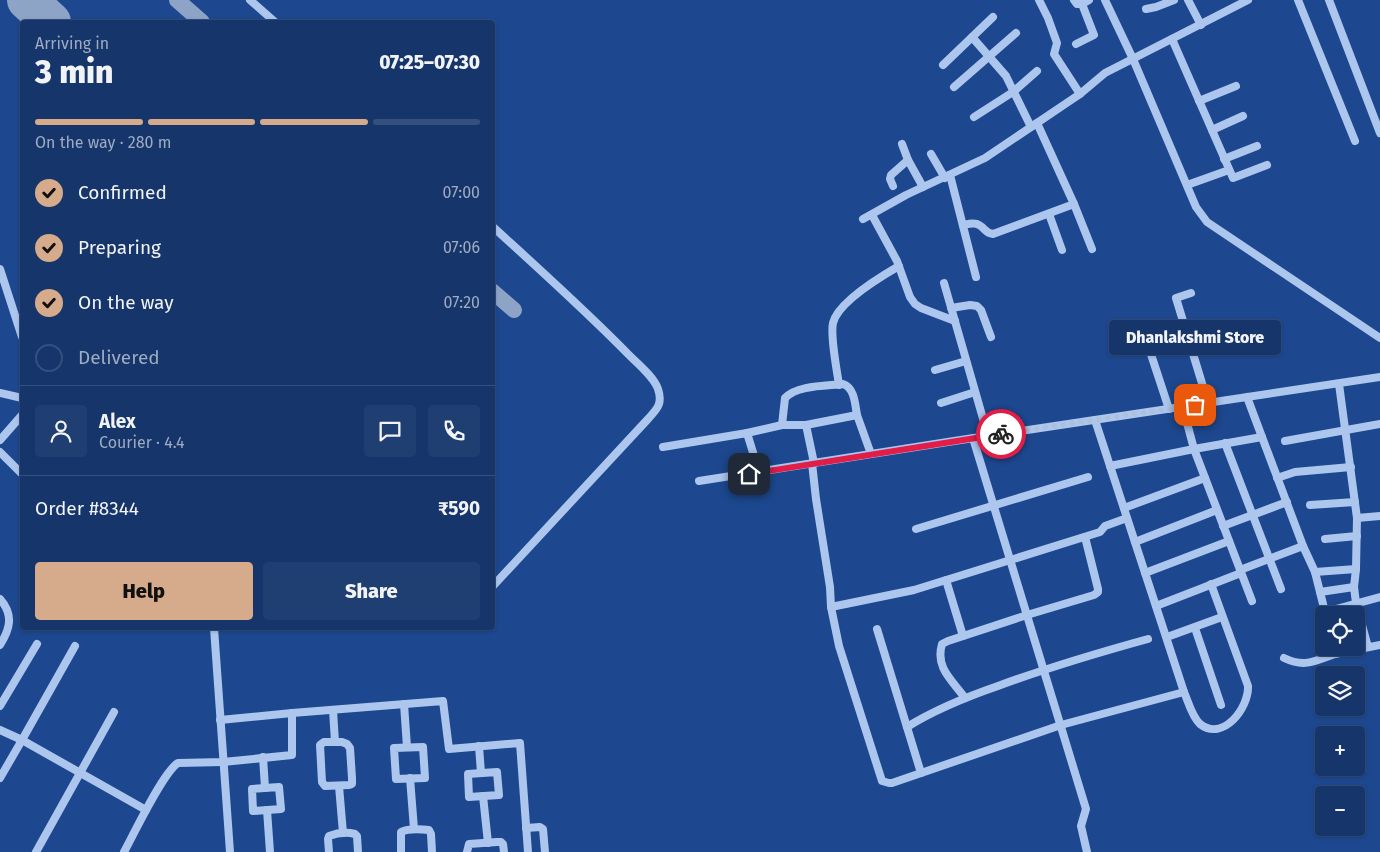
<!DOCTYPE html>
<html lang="en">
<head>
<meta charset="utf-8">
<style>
	body { margin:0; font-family:"Fira Sans",sans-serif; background:#1f3e71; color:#f1f3f6; height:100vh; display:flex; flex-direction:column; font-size:19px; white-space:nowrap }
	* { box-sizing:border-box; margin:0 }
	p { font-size:16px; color:#9eabc1 }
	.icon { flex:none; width:28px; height:28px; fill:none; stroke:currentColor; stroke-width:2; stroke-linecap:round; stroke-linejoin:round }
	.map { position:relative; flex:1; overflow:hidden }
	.side { position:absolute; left:20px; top:20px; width:475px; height:610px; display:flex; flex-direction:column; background:#16366b; border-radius:5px; box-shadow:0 1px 4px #0004,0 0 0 1px #35507e }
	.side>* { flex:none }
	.tools { position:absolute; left:1315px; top:606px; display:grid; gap:10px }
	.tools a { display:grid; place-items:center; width:50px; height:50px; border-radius:5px; background:#16366b; box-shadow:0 1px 4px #0004,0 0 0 1px #35507e; font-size:25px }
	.pin { position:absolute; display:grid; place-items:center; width:42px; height:42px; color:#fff; margin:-21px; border-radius:10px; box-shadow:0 2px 8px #0006 }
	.courier { position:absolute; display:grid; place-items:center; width:50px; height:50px; margin:-25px; border:4px solid #e11d48; border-radius:50%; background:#fff; color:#222; box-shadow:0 1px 6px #0007 }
	.bubble { position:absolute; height:35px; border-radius:5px; background:#16366b; box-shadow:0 1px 4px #0004,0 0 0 1px #35507e; font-size:16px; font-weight:800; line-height:35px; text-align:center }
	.summary em { font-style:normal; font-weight:800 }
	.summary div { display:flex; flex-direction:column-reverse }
	.summary { display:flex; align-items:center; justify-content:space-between; height:85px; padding:0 15px }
	h1 { font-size:32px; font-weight:800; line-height:38px }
	.bar { display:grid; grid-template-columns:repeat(4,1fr); gap:8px 5px; align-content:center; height:60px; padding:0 15px }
	.bar i { height:6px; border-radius:4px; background:#35507e }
	.bar .active { background:#d6ab8b }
	.bar p { grid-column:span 4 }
	.line { display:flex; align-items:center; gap:12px; padding:0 15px; border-top:1px solid #35507e }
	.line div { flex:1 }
	.round { display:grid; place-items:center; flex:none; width:52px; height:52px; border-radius:5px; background:#1f3e71 }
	ol { padding:0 15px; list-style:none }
	li { display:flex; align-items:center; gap:15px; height:55px }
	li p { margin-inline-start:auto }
	li .icon { padding:5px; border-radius:50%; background:#d6ab8b; color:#111; stroke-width:4 }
	li:last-child { color:#9eabc1 }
	li i { width:28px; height:28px; border:2px solid #35507e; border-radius:50% }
	.button { display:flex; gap:10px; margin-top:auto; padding:10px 15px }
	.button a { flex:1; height:58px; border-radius:5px; background:#d6ab8b; color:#111; font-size:20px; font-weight:800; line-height:58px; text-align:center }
	.button a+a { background:#1f3e71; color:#f1f3f6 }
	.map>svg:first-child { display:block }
</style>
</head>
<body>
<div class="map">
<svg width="1380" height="852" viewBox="0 0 1380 852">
	<rect width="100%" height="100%" fill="#1d488f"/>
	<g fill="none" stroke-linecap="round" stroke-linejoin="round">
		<g stroke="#8ea4c7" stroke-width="16">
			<path d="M177,0l25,22"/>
			<path d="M492,291l22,19"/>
		</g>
		<path stroke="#8ea4c7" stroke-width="40" d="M27,0l24,22"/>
		<g stroke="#acc6ee" stroke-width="8">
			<path d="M250,0l25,22"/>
			<path d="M1039,0l9,18 9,25 -3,11 26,40"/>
			<path d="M1074,0l3,4h5"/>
			<path d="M1105,0l28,59 63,148 11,15 173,116"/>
			<path d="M1188,0l13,25"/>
			<path d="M1298,0l57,141"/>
			<path d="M1329,0l51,133"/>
			<path d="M1146,9l10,-2 18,-7"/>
			<path d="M972,37l34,39 25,51"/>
			<path d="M1172,39l61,139 34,-13"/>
			<path d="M1076,44l18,-9 -12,-31 7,-4"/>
			<path d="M943,65l50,-48"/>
			<path d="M954,87l62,-54"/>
			<path d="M1199,101l37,-15"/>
			<path d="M974,117l39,-25 24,-21"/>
			<path d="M1212,130l31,-14"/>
			<path d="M902,144l6,16 15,27"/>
			<path d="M931,154l14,24"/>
			<path d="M1224,159l33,-13"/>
			<path d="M950,175l26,102"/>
			<path d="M1187,185l42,-15"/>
			<path d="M893,186l-3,-7 1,-4 17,-15"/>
			<path d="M1074,204l18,45"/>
			<path d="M1049,214l13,36"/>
			<path d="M872,215l25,46 13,36 5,7 6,4 34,13"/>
			<path d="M863,219l43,-24 79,-37 95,-64 25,-21 143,-73"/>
			<path d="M963,225c5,-1 12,-3 16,0 6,3 6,8 14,9l81,-30 -37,-81"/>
			<path d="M492,226c46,42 93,84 137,129 9,9 25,22 29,34 5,15 -1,20 -10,30l-156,168"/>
			<path d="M0,269l22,68"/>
			<path d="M944,283l44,153"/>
			<path d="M1191,293l-15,5 32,105"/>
			<path d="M951,308l19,-3 7,1 4,4 10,27"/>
			<path d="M1141,324l28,85"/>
			<path d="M1151,353l39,-10"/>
			<path d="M935,370l31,-9"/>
			<path d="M1339,384l18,134 -1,51 -2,18"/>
			<path d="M839,385c-2,-15 -9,-48 -6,-62 5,-21 47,-46 66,-57"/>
			<path d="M0,393l22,5"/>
			<path d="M1247,397l56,149 12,26 5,20 34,-5 2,16 12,44"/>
			<path d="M941,403l34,-11"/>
			<path d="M1183,408l11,41 58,152"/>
			<path d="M1095,420l89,272c4,9 8,25 16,32 23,18 49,-16 48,-38l-37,-102"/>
			<path d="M782,425l3,-27c12,-13 41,-12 58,-14 12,4 12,21 14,31"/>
			<path d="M747,433l35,-8h24"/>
			<path d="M973,438l113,371 -5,17 6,26"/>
			<path d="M0,440l22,-25"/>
			<path d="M1285,441l95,-17"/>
			<path d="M1225,443l56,146"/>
			<path d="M663,447l84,-14 12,39"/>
			<path d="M0,452l22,22"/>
			<path d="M812,463l4,36 14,88 1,20 8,39 43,135 7,2h3l169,-58 123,-33"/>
			<path d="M814,463l-8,-38 51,-10 14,39"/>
			<path d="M1110,466l84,-17 68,-12"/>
			<path d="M1277,478l18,-6 56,-5"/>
			<path d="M699,481l255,-40 426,-64"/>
			<path d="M1310,505l45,-3"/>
			<path d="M1124,508l81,-30"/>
			<path d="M1357,518l23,-2"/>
			<path d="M1223,526l64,-24"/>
			<path d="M916,529l172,-52"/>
			<path d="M1325,539l32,-3"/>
			<path d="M1135,542l82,-32"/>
			<path d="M1240,570l63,-24"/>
			<path d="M1315,572l41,-3"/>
			<path d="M1145,573l84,-32"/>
			<path d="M946,580l17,56"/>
			<path d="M1320,592l5,20"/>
			<path d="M0,599c14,16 10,30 0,46"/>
			<path d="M1156,606l85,-33"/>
			<path d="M831,607l83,-17 186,-58 5,-6 22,-8"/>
			<path d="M1326,615l-1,-3 55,-15"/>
			<path d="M214,628l16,224"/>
			<path d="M1195,628l26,77"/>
			<path d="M877,629l44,144"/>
			<path d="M1167,637l55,-20"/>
			<path d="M1333,648l2,6 45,-9"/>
			<path d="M1284,658c21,10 30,3 51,-4"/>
			<path d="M965,698c-13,-18 -30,-30 -23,-54l6,-3 79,-26 67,-20 4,-3v-3l-13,-52"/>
			<path d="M404,704l3,43"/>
			<path d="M0,706l37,-62"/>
			<path d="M333,710l2,32"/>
			<path d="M220,720l72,-7"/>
			<path d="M907,727c29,-18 59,-30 91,-41 49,-18 99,-33 150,-47"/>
			<path d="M0,730l22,10 53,-94"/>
			<path d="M342,742l5,2 3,4 2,30v6l-3,1 -24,1 -3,-4 -2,-37 4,-3z"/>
			<path d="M479,746l2,27"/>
			<path d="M423,747l2,31 -29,1 -2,-31z"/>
			<path d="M263,757l2,31"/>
			<path d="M497,772l2,23 -30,2 -1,-23z"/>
			<path d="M0,778l22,-38 124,70"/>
			<path d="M410,778l4,51"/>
			<path d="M339,786l4,47"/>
			<path d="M279,787l2,22 -28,2 -1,-22z"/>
			<path d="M483,796l5,47"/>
			<path d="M267,810l3,42"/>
			<path d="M526,828l14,-1 3,2 2,23"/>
			<path d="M36,852l78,-140"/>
			<path d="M124,852c10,-18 39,-80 54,-89l45,-1 69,-7v-42l151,-12 6,48 71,-6 8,109"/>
			<path d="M329,852l-1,-13 1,-3c8,-3 18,-4 26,-2l2,2 1,16"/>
			<path d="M401,852v-20c8,-4 19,-3 28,-2l2,4 1,18"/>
			<path d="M467,852l2,-8 28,-2h4l2,2 1,8"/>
		</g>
	</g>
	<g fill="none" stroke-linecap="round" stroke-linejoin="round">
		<path stroke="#b0bfd8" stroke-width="5" stroke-dasharray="0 9" d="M1001,434l194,-29"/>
		<path stroke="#e11d48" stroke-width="6" d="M749,474l252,-40"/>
	</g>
</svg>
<div class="tools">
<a><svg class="icon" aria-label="locate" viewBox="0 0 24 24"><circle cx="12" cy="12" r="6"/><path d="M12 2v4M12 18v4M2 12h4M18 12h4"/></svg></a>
<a><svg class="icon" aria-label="layers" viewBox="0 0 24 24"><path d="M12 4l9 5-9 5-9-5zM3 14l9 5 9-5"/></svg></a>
<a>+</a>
<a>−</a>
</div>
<div class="pin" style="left:1195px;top:405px;background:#ea580c"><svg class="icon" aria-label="bag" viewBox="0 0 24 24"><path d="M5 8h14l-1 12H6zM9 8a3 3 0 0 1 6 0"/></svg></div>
<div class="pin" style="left:749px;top:474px;background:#1f2937"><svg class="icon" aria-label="home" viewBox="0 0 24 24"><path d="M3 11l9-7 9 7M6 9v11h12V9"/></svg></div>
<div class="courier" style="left:1001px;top:434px"><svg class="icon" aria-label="bike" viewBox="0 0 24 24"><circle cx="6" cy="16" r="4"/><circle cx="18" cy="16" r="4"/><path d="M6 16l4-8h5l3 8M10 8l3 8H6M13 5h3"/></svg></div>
<div class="bubble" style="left:1109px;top:320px;width:172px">Dhanlakshmi Store</div>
<section class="side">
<div class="summary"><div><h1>3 min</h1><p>Arriving in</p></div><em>07:25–07:30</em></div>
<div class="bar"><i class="active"></i><i class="active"></i><i class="active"></i><i></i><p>On the way · 280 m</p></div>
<ol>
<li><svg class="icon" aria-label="check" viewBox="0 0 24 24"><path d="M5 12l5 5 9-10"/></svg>Confirmed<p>07:00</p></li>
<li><svg class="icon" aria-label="check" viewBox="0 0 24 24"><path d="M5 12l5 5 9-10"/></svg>Preparing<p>07:06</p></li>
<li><svg class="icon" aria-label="check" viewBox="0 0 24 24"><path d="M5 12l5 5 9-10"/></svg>On the way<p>07:20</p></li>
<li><i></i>Delivered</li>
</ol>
<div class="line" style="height:90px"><a class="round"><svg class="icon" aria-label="person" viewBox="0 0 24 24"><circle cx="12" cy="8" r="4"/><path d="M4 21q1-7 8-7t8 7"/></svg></a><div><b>Alex</b><p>Courier · 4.4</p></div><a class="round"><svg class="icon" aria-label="chat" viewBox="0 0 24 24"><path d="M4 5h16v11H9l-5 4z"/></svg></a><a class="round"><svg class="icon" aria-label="phone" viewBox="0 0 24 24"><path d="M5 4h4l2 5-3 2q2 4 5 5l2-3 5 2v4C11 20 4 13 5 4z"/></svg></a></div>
<div class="line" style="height:65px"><div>Order #8344</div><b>₹590</b></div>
<div class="button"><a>Help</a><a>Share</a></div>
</section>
</div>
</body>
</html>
